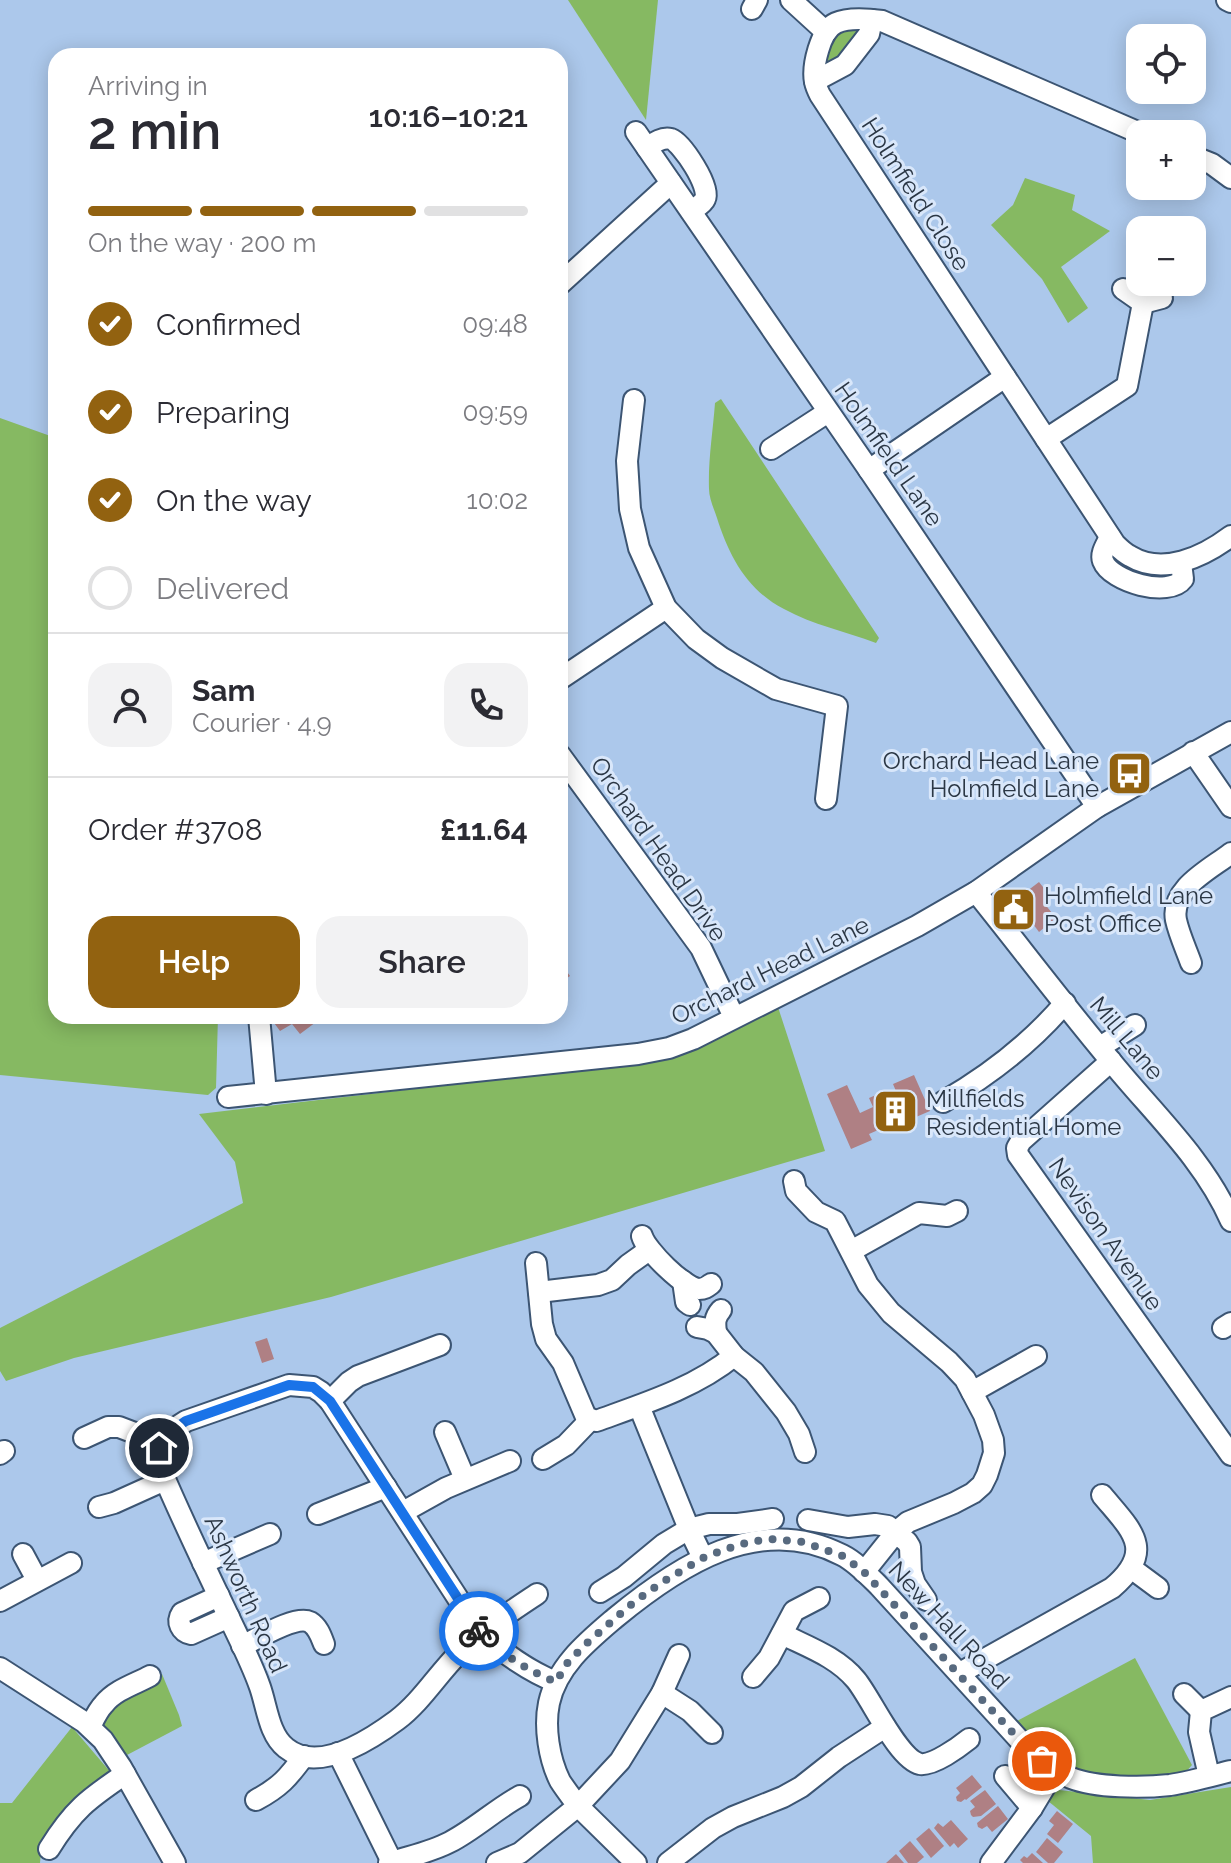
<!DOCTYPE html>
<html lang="en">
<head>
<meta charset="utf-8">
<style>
	body { margin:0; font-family:Raleway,sans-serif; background:#f2f2f3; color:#2b2b33; height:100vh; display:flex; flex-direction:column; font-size:30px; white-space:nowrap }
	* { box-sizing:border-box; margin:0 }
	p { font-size:26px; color:#7c7c81 }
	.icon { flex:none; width:44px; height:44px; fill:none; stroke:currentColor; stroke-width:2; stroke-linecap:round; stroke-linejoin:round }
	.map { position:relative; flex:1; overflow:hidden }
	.details { position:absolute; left:48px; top:48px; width:520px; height:976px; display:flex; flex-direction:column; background:#fff; border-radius:24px; box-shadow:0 4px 20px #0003 }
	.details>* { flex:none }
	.controls { position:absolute; left:1126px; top:24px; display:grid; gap:16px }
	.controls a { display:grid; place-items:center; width:80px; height:80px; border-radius:16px; background:#fff; box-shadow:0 4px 20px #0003; font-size:40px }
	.pin { position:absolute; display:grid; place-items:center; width:68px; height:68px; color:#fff; margin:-34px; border:4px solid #fff; border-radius:50%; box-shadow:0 2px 8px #0007 }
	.courier { position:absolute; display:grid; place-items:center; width:80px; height:80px; margin:-40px; border:6px solid #1a73e8; border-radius:50%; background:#fff; color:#222; box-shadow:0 2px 10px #0007 }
	.overview em { font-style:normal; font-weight:600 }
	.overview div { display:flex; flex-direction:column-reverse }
	.overview { display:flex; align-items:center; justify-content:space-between; height:136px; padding:0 40px }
	h1 { font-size:52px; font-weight:600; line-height:60px }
	.bar { display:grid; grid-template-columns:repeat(4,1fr); gap:12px 8px; align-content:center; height:96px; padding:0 40px }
	.bar i { height:10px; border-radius:6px; background:#e1e1e2 }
	.bar .current { background:#926210 }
	.bar p { grid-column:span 4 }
	.line { display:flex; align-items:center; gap:20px; padding:0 40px; border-top:2px solid #e1e1e2 }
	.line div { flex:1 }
	.round { display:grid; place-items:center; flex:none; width:84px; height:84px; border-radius:24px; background:#f2f2f3 }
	ol { padding:0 40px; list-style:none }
	li { display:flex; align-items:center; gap:24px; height:88px }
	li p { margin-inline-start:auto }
	li .icon { padding:8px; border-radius:50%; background:#926210; color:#fff; stroke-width:4 }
	li:last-child { color:#7c7c81 }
	li i { width:44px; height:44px; border:4px solid #e1e1e2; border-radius:50% }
	.cta { display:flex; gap:16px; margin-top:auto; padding:16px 40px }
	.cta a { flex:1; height:92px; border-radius:24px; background:#926210; color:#fff; font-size:32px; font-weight:600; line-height:92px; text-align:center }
	.cta a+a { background:#f2f2f3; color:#2b2b33 }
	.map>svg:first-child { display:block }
</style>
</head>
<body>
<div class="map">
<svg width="1231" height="1863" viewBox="0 0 1231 1863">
	<rect width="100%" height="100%" fill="#acc8eb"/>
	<g fill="#86b962">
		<path d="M568,0h90l-12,120z"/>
		<path d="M866,26l-5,16 -39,33c1,-7 0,-15 1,-21 5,-21 25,-27 43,-28z"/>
		<path d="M1025,178l50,17 -3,15 38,21 -49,36 27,41 -20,15 -26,-44 -51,-54 22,-20z"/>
		<path d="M721,399l158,239 -3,5c-31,-12 -63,-18 -92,-34 -37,-19 -55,-53 -67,-91 -3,-9 -8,-20 -8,-29 -1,-29 4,-58 6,-86z"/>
		<path d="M0,418l56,20v578h162l-2,72 -8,7 -208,-20z"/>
		<path d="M777,1004l48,147 -494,146 -257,61 -68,23 -6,-10v-43l243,-125 -8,-41 -36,-48 462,-54z"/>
		<path d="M1135,1658l57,107 -7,8 -9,4 -86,-1 -32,-12 -45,-41z"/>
		<path d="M162,1674l17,41 3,11 -55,29 -30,-37 15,-19z"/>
		<path d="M72,1727l40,47 -52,42 -18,25 -2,22h-40v-60h12z"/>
		<path d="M1231,1787v76h-138l-2,-27 -43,-35 4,-6 7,-5 91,10z"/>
	</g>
	<g fill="#af8084">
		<path d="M1039,882l12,15 -7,6 12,15 -17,14 -12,-16 -9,7 -12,-16z"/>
		<path d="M560,962l10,14 -10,7z"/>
		<path d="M269,1016h55l-24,18 -8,-10 -12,7z"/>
		<path d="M914,1075l16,36 -21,9 -1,-3 -39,17 3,6 -21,9 -24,-55 20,-9 13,28 13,-6 -4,-9 14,-6 4,8 11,-4 -5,-12z"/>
		<path d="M267,1338l7,21 -12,4 -7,-21z"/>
		<path d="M972,1775l10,12 -16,13 -1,-1 -4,3 -4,-1 -1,-4 4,-4 -4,-5z"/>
		<path d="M985,1790l11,14 -15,12 -8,1 -2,-2 -1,-4 5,-4 -5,-6z"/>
		<path d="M998,1806l10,13 -16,13 -5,-6 -5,3 -4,-2 -1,-4z"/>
		<path d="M1057,1811l16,13 -15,19 -11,-9 7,-9 -5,-4z"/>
		<path d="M951,1820l17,19 -10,9 -4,-5 -4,4 -16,-19 4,-5 5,4z"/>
		<path d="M929,1828l15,18 -13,12 -15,-19z"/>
		<path d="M1047,1838l16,14 -9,11h-6l-12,-11z"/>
		<path d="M910,1841l14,16 -7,6h-9l-9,-12z"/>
		<path d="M1032,1853l11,10h-20l-3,-3 4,-4 3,2z"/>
		<path d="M896,1854l8,9h-18z"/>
	</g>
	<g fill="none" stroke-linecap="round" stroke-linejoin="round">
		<defs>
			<g id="minor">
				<path d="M791,0l35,32"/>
				<path d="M1227,0l4,2"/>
				<path d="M752,9l5,-9"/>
				<path d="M815,81l30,-16 24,-31 3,-14"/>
				<path d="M636,132l233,338 228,337"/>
				<path d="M1142,134l-260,-113c-14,-2 -33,-4 -46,2 -16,7 -24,44 -21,59 1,5 3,9 5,13l295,449c4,4 9,9 15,12 33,20 73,1 101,-20"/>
				<path d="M647,148c7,-5 14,-11 24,-9 11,4 40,48 34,60 -2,5 -10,9 -14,12"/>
				<path d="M1192,156l20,8 19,14"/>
				<path d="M560,284l111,-101"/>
				<path d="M1123,289l20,14 19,-5"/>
				<path d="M634,400l-7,61 3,48 9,39 27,60 30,31 26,19 54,31 61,17 -11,93"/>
				<path d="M1046,439l81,-53 16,-83"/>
				<path d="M771,449l57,-37"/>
				<path d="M869,470l136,-93"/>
				<path d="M1110,537c-3,7 -10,16 -7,24 8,21 66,37 80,18l-2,-16"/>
				<path d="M560,679l106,-71"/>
				<path d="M1193,752l38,55"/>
				<path d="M560,755l141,193 33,69"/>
				<path d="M976,892c45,56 88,113 134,168 42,52 94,99 121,161"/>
				<path d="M1191,963c-5,-14 -12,-29 -15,-43 -6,-32 35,-51 55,-67"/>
				<path d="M259,1016l7,78"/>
				<path d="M1100,1047l35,-22"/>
				<path d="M1111,1061l-90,80 -4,7 1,7 213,300"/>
				<path d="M228,1097l410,-43 31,-6 24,-9 224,-113 59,-34 121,-85 134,-75"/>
				<path d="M943,1102c45,-26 88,-59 122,-99"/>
				<path d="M794,1181l2,10 20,21 19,9 33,64 23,28 58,49 16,17 19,36 9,25 1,13 -7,22 -5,10 -9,8 -19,10 -46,19 -12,10 -32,40"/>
				<path d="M642,1236c4,14 42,52 57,53 6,0 8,-2 12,-5"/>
				<path d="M851,1251l68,-38 28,3 10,-5"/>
				<path d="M536,1263l6,61 4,15 17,24 23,54 10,4c47,-17 99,-33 138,-65"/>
				<path d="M683,1281l3,21 4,3"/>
				<path d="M539,1292l59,-7 14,-5 16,-15 21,-15"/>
				<path d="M697,1327l11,2 8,4 18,23 20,16 32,40 13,22 6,18"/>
				<path d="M1223,1328l8,-5"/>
				<path d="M716,1333c-1,-10 -2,-15 5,-23"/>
				<path d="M972,1392l64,-36"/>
				<path d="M330,1401l19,-19 9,-6 82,-31"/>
				<path d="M639,1406l50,123 14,29"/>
				<path d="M445,1432l20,47"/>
				<path d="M84,1438l24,-11h11l42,16"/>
				<path d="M0,1454l4,-3"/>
				<path d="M543,1459l23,-14 24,-25"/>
				<path d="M99,1507l15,-4 51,-23"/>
				<path d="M403,1512l43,-24 64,-27"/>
				<path d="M318,1514l68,-27"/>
				<path d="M808,1520l40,7 27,-3 13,2 19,16 3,5 1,25 4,12 11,16"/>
				<path d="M23,1554l14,26"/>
				<path d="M203,1563l67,-29"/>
				<path d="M1131,1568l27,20"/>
				<path d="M600,1592l24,-15 40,-33 25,-15 20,-5h29l35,-5"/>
				<path d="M537,1594c-27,18 -55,36 -78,59 -22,22 -38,49 -62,67 -27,20 -79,54 -111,28 -17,-13 -19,-41 -26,-61 -9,-26 -23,-52 -35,-78 -22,-46 -44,-92 -64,-139 -4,-28 1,-34 25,-49l103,-36 24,2 8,5 9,9 151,233c23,19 47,37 75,48"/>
				<path d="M219,1596l-37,17c-6,9 -1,19 9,21l38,-17"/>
				<path d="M0,1601l71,-38"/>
				<path d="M782,1634c26,13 55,23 74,46 15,18 42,79 64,84 13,2 39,-17 49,-25"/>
				<path d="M242,1646c15,-7 53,-31 68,-24 8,5 11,14 14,22"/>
				<path d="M0,1668l84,54 19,18 18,27 54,96"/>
				<path d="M960,1673l152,-85c45,-38 19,-58 -10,-93"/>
				<path d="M753,1677l16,-19 25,-47 25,-13"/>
				<path d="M662,1693l28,18 22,22"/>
				<path d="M1184,1694l17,17"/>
				<path d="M90,1727c4,-8 8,-17 14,-23 11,-14 31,-20 46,-28"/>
				<path d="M338,1753l54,109"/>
				<path d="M1005,1776l27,32"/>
				<path d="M1209,1776l-10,-44 2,-21 30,-14"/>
				<path d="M256,1800c24,-13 32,-22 48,-44"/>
				<path d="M49,1849c24,-39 39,-50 76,-75"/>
				<path d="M389,1863c21,-7 42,-11 61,-21 25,-13 46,-33 70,-46"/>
				<path d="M497,1863l23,-10 58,-47c-6,-8 -13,-17 -18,-25 -11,-22 -16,-54 -11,-78 8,-37 39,-62 66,-85 63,-52 144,-106 227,-63 14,7 26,20 37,31l146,160c14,12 28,24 46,32 25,10 72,10 99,7 20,-3 41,-9 61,-14"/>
				<path d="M636,1863l-58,-57 42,-45 42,-68 17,-38"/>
				<path d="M668,1863l45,-35 20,-11 50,-20 18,-10 38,-30 46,-30"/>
				<path d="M991,1863l41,-55 23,-38"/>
			</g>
		</defs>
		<use href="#minor" stroke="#3c5573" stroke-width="24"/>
		<use href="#minor" stroke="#fff" stroke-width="20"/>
	</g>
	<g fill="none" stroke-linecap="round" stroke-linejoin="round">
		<path stroke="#586a7f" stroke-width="8" stroke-dasharray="0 14.4" d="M479,1631c20,22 50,40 77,51l12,-20 18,-18 48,-42 27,-19 42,-25 23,-9 23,-7 21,-3 33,3 40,14 21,16 161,174 17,15"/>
		<path stroke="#1a73e8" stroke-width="10" d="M159,1448c5,-13 15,-19 27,-27l103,-36 24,2 17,14 149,230"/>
	</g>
	<defs>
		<symbol id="bus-square" viewBox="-11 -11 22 22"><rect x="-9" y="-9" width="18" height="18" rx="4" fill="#926210" stroke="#d9e7fa"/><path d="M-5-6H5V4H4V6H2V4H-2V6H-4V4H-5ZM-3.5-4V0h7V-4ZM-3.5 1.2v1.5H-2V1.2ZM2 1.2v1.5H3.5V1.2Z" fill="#fff"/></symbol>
		<symbol id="civic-square" viewBox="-11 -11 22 22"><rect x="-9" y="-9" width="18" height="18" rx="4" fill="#926210" stroke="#d9e7fa"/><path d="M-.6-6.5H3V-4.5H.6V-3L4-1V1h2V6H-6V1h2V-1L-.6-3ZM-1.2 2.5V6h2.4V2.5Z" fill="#fff"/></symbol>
		<symbol id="building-square" viewBox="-11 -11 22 22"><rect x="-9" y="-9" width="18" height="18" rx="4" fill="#926210" stroke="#d9e7fa"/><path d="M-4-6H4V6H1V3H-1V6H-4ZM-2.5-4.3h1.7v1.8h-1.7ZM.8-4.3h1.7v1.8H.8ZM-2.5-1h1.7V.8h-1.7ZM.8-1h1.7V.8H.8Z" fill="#fff"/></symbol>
	</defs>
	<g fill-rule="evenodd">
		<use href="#bus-square" x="1104" y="748" width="51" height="51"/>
		<use href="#civic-square" x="988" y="884" width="51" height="51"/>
		<use href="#building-square" x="870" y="1086" width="51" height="51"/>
	</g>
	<g text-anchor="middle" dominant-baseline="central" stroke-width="6" stroke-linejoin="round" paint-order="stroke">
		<g font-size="24" fill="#2b3745" stroke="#d9e7fa">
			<text transform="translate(916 194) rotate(57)">Holmfield Close</text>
			<text transform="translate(889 454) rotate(55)">Holmfield Lane</text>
			<text transform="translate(659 849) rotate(55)">Orchard Head Drive</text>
			<text transform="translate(770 970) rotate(-26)">Orchard Head Lane</text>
			<text transform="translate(1127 1038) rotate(50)">Mill Lane</text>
			<text transform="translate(1106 1234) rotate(55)">Nevison Avenue</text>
			<text transform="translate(246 1594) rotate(66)">Ashworth Road</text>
			<text transform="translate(949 1625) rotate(47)">New Hall Road</text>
		</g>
		<g font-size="24" fill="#2b3745" stroke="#d9e7fa" text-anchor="start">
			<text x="1099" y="760" text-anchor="end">Orchard Head Lane<tspan x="1099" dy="28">Holmfield Lane</tspan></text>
			<text x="1044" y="895">Holmfield Lane<tspan x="1044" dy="28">Post Office</tspan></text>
			<text x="926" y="1098">Millfields<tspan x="926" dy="28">Residential Home</tspan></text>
		</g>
	</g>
</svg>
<div class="controls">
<a><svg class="icon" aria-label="locate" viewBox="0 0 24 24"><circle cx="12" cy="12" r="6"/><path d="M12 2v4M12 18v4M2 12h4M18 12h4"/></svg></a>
<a>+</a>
<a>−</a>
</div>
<div class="pin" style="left:1042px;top:1761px;background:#ea580c"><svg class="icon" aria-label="bag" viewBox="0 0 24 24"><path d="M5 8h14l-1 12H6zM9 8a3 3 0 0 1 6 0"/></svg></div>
<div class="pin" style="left:159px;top:1448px;background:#1f2937"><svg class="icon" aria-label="home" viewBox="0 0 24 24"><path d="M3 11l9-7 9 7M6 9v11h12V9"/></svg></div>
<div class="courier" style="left:479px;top:1631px"><svg class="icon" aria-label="bike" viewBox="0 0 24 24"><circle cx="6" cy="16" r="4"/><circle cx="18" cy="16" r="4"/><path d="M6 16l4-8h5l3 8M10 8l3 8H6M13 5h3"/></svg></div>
<section class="details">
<div class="overview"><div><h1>2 min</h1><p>Arriving in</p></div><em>10:16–10:21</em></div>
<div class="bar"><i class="current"></i><i class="current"></i><i class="current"></i><i></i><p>On the way · 200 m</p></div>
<ol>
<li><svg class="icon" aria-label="check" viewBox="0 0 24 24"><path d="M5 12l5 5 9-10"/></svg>Confirmed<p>09:48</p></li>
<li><svg class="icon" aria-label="check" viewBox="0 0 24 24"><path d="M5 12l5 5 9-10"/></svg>Preparing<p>09:59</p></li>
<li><svg class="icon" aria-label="check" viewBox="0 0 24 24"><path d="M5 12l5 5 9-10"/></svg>On the way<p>10:02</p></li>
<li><i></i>Delivered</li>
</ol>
<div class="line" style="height:144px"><a class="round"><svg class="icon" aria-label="person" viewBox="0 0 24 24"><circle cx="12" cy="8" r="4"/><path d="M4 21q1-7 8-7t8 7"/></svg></a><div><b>Sam</b><p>Courier · 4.9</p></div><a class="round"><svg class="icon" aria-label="phone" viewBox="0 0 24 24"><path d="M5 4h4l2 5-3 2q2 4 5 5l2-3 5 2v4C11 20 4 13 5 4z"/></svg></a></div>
<div class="line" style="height:104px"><div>Order #3708</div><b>£11.64</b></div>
<div class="cta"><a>Help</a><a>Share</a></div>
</section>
</div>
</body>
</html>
